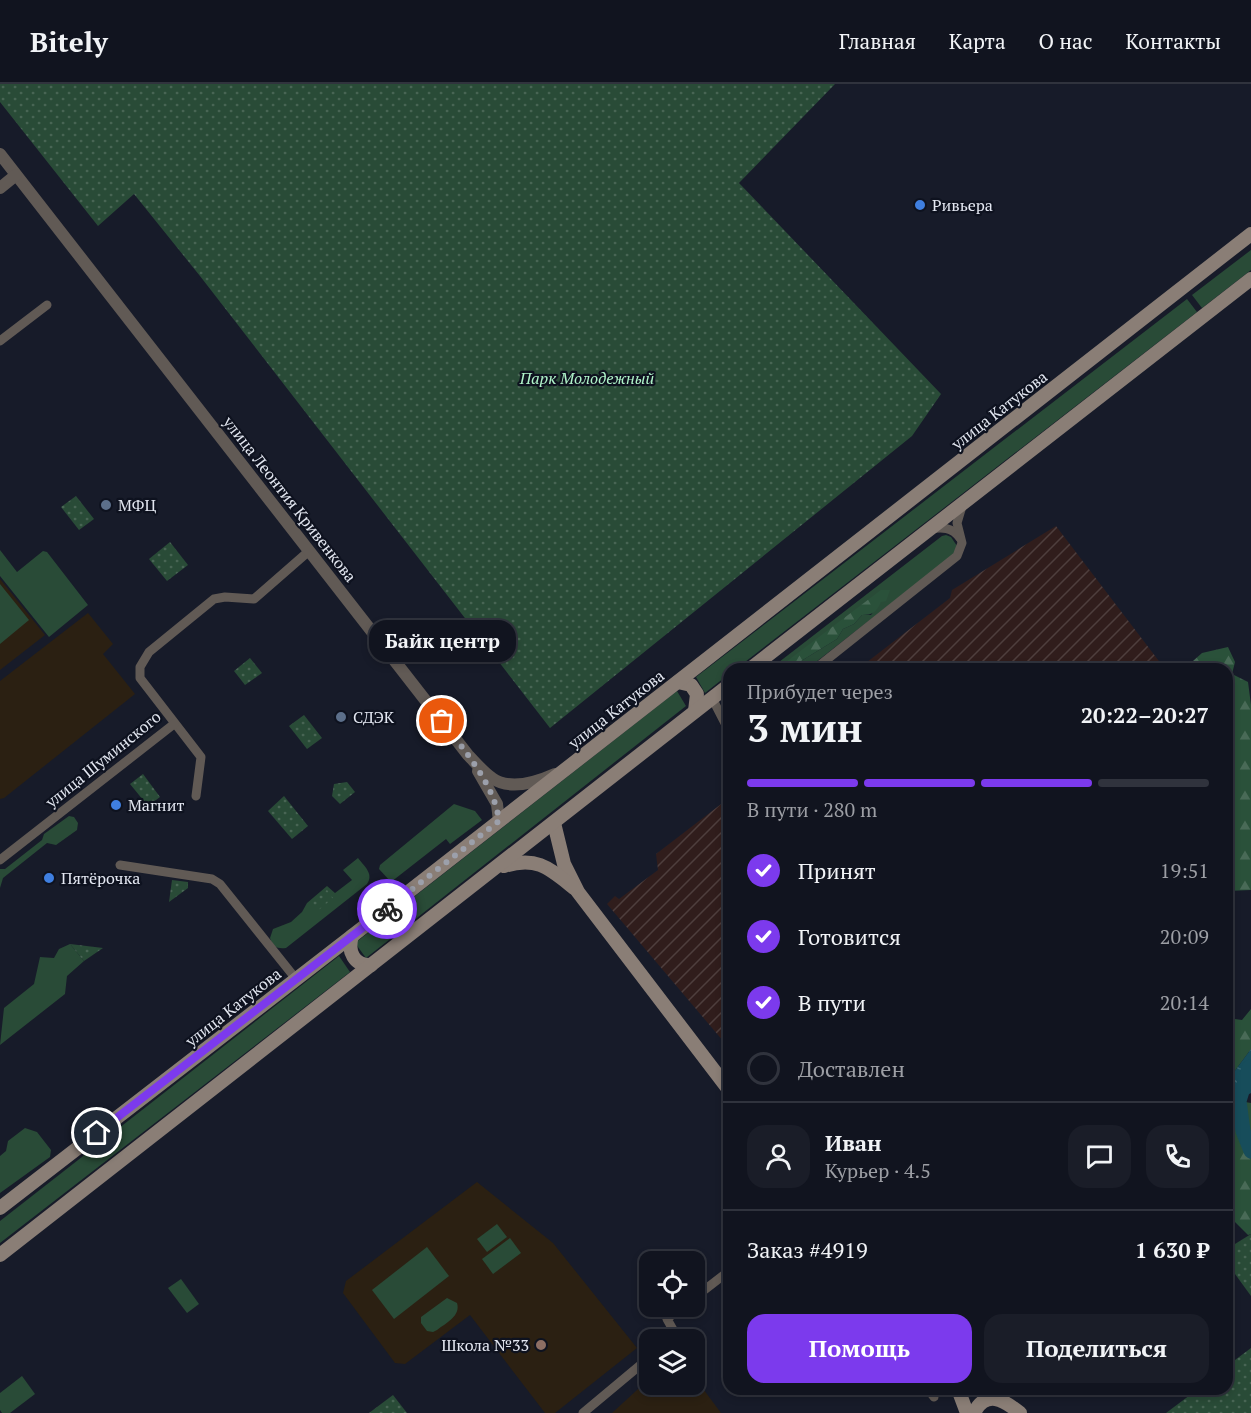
<!DOCTYPE html>
<html lang="ru">
<head>
<meta charset="utf-8">
<style>
	body { margin:0; font-family:"PT Serif",serif; background:#1a1d28; color:#f1f3f6; height:100vh; display:flex; flex-direction:column; font-size:22px; white-space:nowrap }
	* { box-sizing:border-box; margin:0 }
	p { font-size:20px; color:#9c9ea4 }
	.icon { flex:none; width:33px; height:33px; fill:none; stroke:currentColor; stroke-width:2; stroke-linecap:round; stroke-linejoin:round }
	.map { position:relative; flex:1; overflow:hidden }
	.side { position:absolute; left:723px; top:579px; width:510px; height:732px; display:flex; flex-direction:column; background:#11141f; border-radius:18px; box-shadow:0 3px 9px #0003,0 0 0 2px #30333d }
	.side>* { flex:none }
	.fabs { position:absolute; left:639px; top:1167px; display:grid; gap:12px }
	.fabs a { display:grid; place-items:center; width:66px; height:66px; border-radius:12px; background:#11141f; box-shadow:0 3px 9px #0003,0 0 0 2px #30333d; font-size:30px }
	.pin { position:absolute; display:grid; place-items:center; width:51px; height:51px; color:#fff; margin:-26px; border:3px solid #fff; border-radius:50%; box-shadow:0 2px 6px #0007 }
	.courier { position:absolute; display:grid; place-items:center; width:60px; height:60px; margin:-30px; border:4px solid #7c3aed; border-radius:50%; background:#fff; color:#222; box-shadow:0 2px 8px #0007 }
	.bubble { position:absolute; height:42px; border-radius:18px; background:#11141f; box-shadow:0 3px 9px #0003,0 0 0 2px #30333d; font-size:20px; font-weight:700; line-height:42px; text-align:center }
	.head em { font-style:normal; font-weight:700 }
	.head div { display:flex; flex-direction:column-reverse }
	.head { display:flex; align-items:center; justify-content:space-between; height:102px; padding:0 24px }
	h1 { font-size:39px; font-weight:700; line-height:45px }
	.bar { display:grid; grid-template-columns:repeat(4,1fr); gap:9px 6px; align-content:center; height:72px; padding:0 24px }
	.bar i { height:8px; border-radius:4px; background:#30333d }
	.bar .selected { background:#7c3aed }
	.bar p { grid-column:span 4 }
	.line { display:flex; align-items:center; gap:15px; padding:0 24px; border-top:2px solid #30333d }
	.line div { flex:1 }
	.round { display:grid; place-items:center; flex:none; width:63px; height:63px; border-radius:18px; background:#1a1d28 }
	ol { padding:0 24px; list-style:none }
	li { display:flex; align-items:center; gap:18px; height:66px }
	li p { margin-inline-start:auto }
	li .icon { padding:6px; border-radius:50%; background:#7c3aed; color:#fff; stroke-width:4 }
	li:last-child { color:#9c9ea4 }
	li i { width:33px; height:33px; border:3px solid #30333d; border-radius:50% }
	.button { display:flex; gap:12px; margin-top:auto; padding:12px 24px }
	.button a { flex:1; height:69px; border-radius:18px; background:#7c3aed; color:#fff; font-size:24px; font-weight:700; line-height:69px; text-align:center }
	.button a+a { background:#1a1d28; color:#f1f3f6 }
	header { display:flex; align-items:center; gap:36px; box-sizing:border-box; height:84px; padding:0 30px; background:#11141f; border-bottom:2px solid #30333d }
	header strong { font-size:28px }
	nav { display:flex; gap:33px; margin-inline-start:auto; font-size:21px }
	.map>svg:first-child { display:block }
</style>
</head>
<body>
<header>
<strong>Bitely</strong>
<nav><a>Главная</a><a>Карта</a><a>О нас</a><a>Контакты</a></nav>
</header>
<div class="map">
<svg width="1251" height="1329" viewBox="0 0 1251 1329">
	<defs>
		<pattern id="industrial-furrows" width="10" height="10" patternUnits="userSpaceOnUse" patternTransform="scale(1.5)"><rect width="10" height="10" fill="#301d1c"/><path d="M-1 1l2-2M0 10L10 0M9 11l2-2" fill="none" stroke="#4e3e3d"/></pattern>
		<pattern id="forest-firs" width="22" height="20" patternUnits="userSpaceOnUse" patternTransform="scale(1.5)"><rect width="22" height="20" fill="#2a513a"/><path d="M5 1l3.5 6h-7zM16 11l3.5 6h-7z" fill="#496a57"/></pattern>
		<pattern id="park-dots" width="8" height="8" patternUnits="userSpaceOnUse" patternTransform="scale(1.5)"><rect width="8" height="8" fill="#294b37"/><path d="M2 2h.1M6 6h.1" fill="none" stroke="#486554" stroke-width="1.8" stroke-linecap="round"/></pattern>
		<pattern id="water-waves" width="16" height="10" patternUnits="userSpaceOnUse" patternTransform="scale(1.5)"><rect width="16" height="10" fill="#174d5b"/><path d="M0 5q4-4 8 0t8 0" fill="none" stroke="#396773"/></pattern>
	</defs>
	<rect width="100%" height="100%" fill="#171b29"/>
	<g fill="url(#industrial-furrows)">
		<path d="M1056,442l109,143h-307l92,-71 2,-8z"/>
		<path d="M729,714v250l-122,-144 8,-8 4,3 39,-29 -2,-16z"/>
	</g>
	<g fill="#2b2012">
		<path d="M0,495l45,56 -45,35z"/>
		<path d="M88,529l25,31 -10,10 32,40 -131,104 -4,1v-118z"/>
		<path d="M477,1098l76,61 84,105 -82,65h-10l-75,-98 -65,49 -10,-1 -52,-70 3,-12z"/>
		<path d="M695,1294l26,35h-109l37,-34 1,5h44z"/>
	</g>
	<g fill="#294b37" fill-rule="evenodd">
		<path d="M1251,166v20l-49,38 -10,-13z"/>
		<path d="M1187,215l10,13 -461,357h-7v5l-24,19 -9,-16z"/>
		<path d="M946,451l5,2 6,9 -4,9 -146,114h-37l172,-133zM889,506l-18,25h-9l-8,9 -11,5 -6,10 -44,27z"/>
		<path d="M0,466l17,22 26,-21 4,1 41,53 -39,32 -49,-61z"/>
		<path d="M0,500l29,36 -29,24z"/>
		<path d="M677,607l9,15 -320,252 -11,-15z"/>
		<path d="M454,720l21,7 7,9 -32,24 -4,-5 -55,43 -12,-13 1,-4z"/>
		<path d="M69,732l5,1 4,6 -1,7 -21,15 -9,-2 -44,35 -3,10v-19h5l37,-29 2,-6z"/>
		<path d="M358,774c7,9 16,16 9,26l-81,64c-9,1 -13,-1 -16,-10l3,-9 18,-7 11,-10 5,-9 20,-17 8,7 17,-13 -9,-10z"/>
		<path d="M70,860l14,17 -17,15 -2,18 -65,51 4,-37 30,-24 6,-27 14,1 5,-9z"/>
		<path d="M339,872l11,16 -350,271v-22z"/>
		<path d="M25,1044l12,4 14,18 -1,7 -50,36v-37l6,-5 2,-10z"/>
		<path d="M497,1140l10,13 -20,15 -10,-13z"/>
		<path d="M510,1154l11,15 -28,21 -11,-15z"/>
		<path d="M427,1163l22,29 -55,43 -22,-29z"/>
		<path d="M181,1195l18,25 -12,9 -19,-25z"/>
		<path d="M447,1214l10,5c4,13 -11,20 -20,27l-4,2 -6,-1 -6,-8v-6z"/>
		<path d="M22,1292l13,18 -25,19h-8l-2,-3v-17z"/>
	</g>
	<g fill="url(#forest-firs)">
		<path d="M881,506h9l-4,11 -5,1c-5,10 -8,13 -19,13l-8,9 -11,5 -6,10 -44,27 -7,-4z"/>
		<path d="M1228,563l7,15 -3,12 16,8 3,23v185l-24,1v-222h-43l18,-16z"/>
		<path d="M1251,925v40l-17,23v35l5,-6 12,2v131l-3,1 -21,-21v-196l15,2z"/>
	</g>
	<g fill="url(#park-dots)">
		<path d="M0,0h835l-96,99 202,211 -29,42 -362,292 -350,-452 -66,-82 -36,32 -98,-124z"/>
		<path d="M76,412l18,23 -15,11 -18,-23z"/>
		<path d="M170,458l18,23 -21,16 -18,-22z"/>
		<path d="M250,574l12,15 -17,12 -11,-14z"/>
		<path d="M304,631l18,23 -15,11 -18,-23z"/>
		<path d="M143,690l17,23 -12,9 -18,-22z"/>
		<path d="M347,698l8,10 -15,12 -8,-8 2,-12z"/>
		<path d="M284,712l24,30 -16,13 -24,-28z"/>
		<path d="M172,796l16,2v6l-19,14z"/>
		<path d="M327,806l6,8 -18,15 -7,-9z"/>
		<path d="M70,860l33,4 -19,13z"/>
		<path d="M1251,1150v62l-24,-33v-14z"/>
		<path d="M1251,1264v65h-85l32,-24h29v-23z"/>
		<path d="M393,1311l14,18h-38z"/>
	</g>
	<path fill="url(#water-waves)" d="M1251,965v44l-11,6 -6,-3v-24z"/>
	<g fill="none" stroke-linecap="round" stroke-linejoin="round">
		<path stroke="#174d5b" stroke-width="15" d="M1251,983l-2,1 -10,33 4,30 8,20"/>
		<g stroke="#615a55" stroke-width="9">
			<path d="M0,257l47,-36"/>
			<path d="M930,445c12,-2 22,-2 30,9"/>
			<path d="M815,585l142,-113 5,-13 -5,-20 6,-20"/>
			<path d="M712,614l17,33"/>
			<path d="M196,712l5,-39 -61,-79v-11l9,-15 65,-53 11,-2 29,2 55,-48"/>
			<path d="M0,776l174,-136"/>
			<path d="M120,781l92,14 8,5 76,95"/>
			<path d="M694,1214l35,-27"/>
			<path d="M670,1256l6,-5 -9,-16 16,-13"/>
			<path d="M928,1305l6,8"/>
			<path d="M583,1329l67,-56"/>
		</g>
		<g stroke="#615a55" stroke-width="12">
			<path d="M0,70l468,601c7,7 15,17 24,23 18,13 45,4 63,-4"/>
			<path d="M0,104l16,-13"/>
			<path d="M478,687l19,33 2,17"/>
		</g>
		<g stroke="#8a7e76" stroke-width="14">
			<path d="M750,585l501,-390"/>
			<path d="M678,598l13,3 6,9 -2,17"/>
			<path d="M554,739l10,41 14,28 151,198"/>
			<path d="M504,782c33,-10 45,2 70,22"/>
			<path d="M352,852c-5,15 2,30 19,29"/>
			<path d="M0,1124l352,-272 899,-702"/>
			<path d="M0,1171l729,-570"/>
			<path d="M958,1305l9,24"/>
			<path d="M974,1329c12,-24 30,-13 46,0"/>
		</g>
	</g>
	<g fill="none" stroke-linecap="round" stroke-linejoin="round">
		<path stroke="#9ca0ab" stroke-width="6" stroke-dasharray="0 10.8" d="M387,825l112,-88c-4,-36 -35,-71 -57,-100"/>
		<path stroke="#7c3aed" stroke-width="8" d="M97,1049l290,-224"/>
	</g>
	<g fill="#3f7fe0" stroke="#0e121f" stroke-width="2">
		<circle cx="920" cy="121" r="6"/>
		<circle cx="116" cy="721" r="6"/>
		<circle cx="49" cy="794" r="6"/>
	</g>
	<g fill="#5c6f8a" stroke="#0e121f" stroke-width="2">
		<circle cx="106" cy="421" r="6"/>
		<circle cx="341" cy="633" r="6"/>
	</g>
	<circle fill="#8d6e63" stroke="#0e121f" stroke-width="2" cx="541" cy="1261" r="6"/>
	<g text-anchor="middle" dominant-baseline="central" stroke-width="4.5" stroke-linejoin="round" paint-order="stroke">
		<g font-size="16" fill="#e3e7f1" stroke="#0e121f" text-anchor="start">
			<text x="932" y="121">Ривьера</text>
			<text x="118" y="421">МФЦ</text>
			<text x="353" y="633">СДЭК</text>
			<text x="128" y="721">Магнит</text>
			<text x="61" y="794">Пятёрочка</text>
			<text x="529" y="1261" text-anchor="end">Школа №33</text>
		</g>
		<g font-size="16" font-style="italic" fill="#b0f4ca" stroke="#0e121f">
			<text x="587" y="294">Парк Молодежный</text>
		</g>
		<g font-size="16" fill="#e3e7f1" stroke="#0e121f">
			<text transform="translate(999 326) rotate(-38)">улица Катукова</text>
			<text transform="translate(290 415) rotate(52)">улица Леонтия Кривенкова</text>
			<text transform="translate(616 625) rotate(-38)">улица Катукова</text>
			<text transform="translate(103 675) rotate(-39)">улица Шуминского</text>
			<text transform="translate(233 923) rotate(-38)">улица Катукова</text>
		</g>
	</g>
</svg>
<div class="fabs">
<a><svg class="icon" aria-label="locate" viewBox="0 0 24 24"><circle cx="12" cy="12" r="6"/><path d="M12 2v4M12 18v4M2 12h4M18 12h4"/></svg></a>
<a><svg class="icon" aria-label="layers" viewBox="0 0 24 24"><path d="M12 4l9 5-9 5-9-5zM3 14l9 5 9-5"/></svg></a>
</div>
<div class="pin" style="left:442px;top:637px;background:#ea580c"><svg class="icon" aria-label="bag" viewBox="0 0 24 24"><path d="M5 8h14l-1 12H6zM9 8a3 3 0 0 1 6 0"/></svg></div>
<div class="pin" style="left:97px;top:1049px;background:#1f2937"><svg class="icon" aria-label="home" viewBox="0 0 24 24"><path d="M3 11l9-7 9 7M6 9v11h12V9"/></svg></div>
<div class="courier" style="left:387px;top:825px"><svg class="icon" aria-label="bike" viewBox="0 0 24 24"><circle cx="6" cy="16" r="4"/><circle cx="18" cy="16" r="4"/><path d="M6 16l4-8h5l3 8M10 8l3 8H6M13 5h3"/></svg></div>
<div class="bubble" style="left:369px;top:536px;width:147px">Байк центр</div>
<section class="side">
<div class="head"><div><h1>3 мин</h1><p>Прибудет через</p></div><em>20:22–20:27</em></div>
<div class="bar"><i class="selected"></i><i class="selected"></i><i class="selected"></i><i></i><p>В пути · 280 m</p></div>
<ol>
<li><svg class="icon" aria-label="check" viewBox="0 0 24 24"><path d="M5 12l5 5 9-10"/></svg>Принят<p>19:51</p></li>
<li><svg class="icon" aria-label="check" viewBox="0 0 24 24"><path d="M5 12l5 5 9-10"/></svg>Готовится<p>20:09</p></li>
<li><svg class="icon" aria-label="check" viewBox="0 0 24 24"><path d="M5 12l5 5 9-10"/></svg>В пути<p>20:14</p></li>
<li><i></i>Доставлен</li>
</ol>
<div class="line" style="height:108px"><a class="round"><svg class="icon" aria-label="person" viewBox="0 0 24 24"><circle cx="12" cy="8" r="4"/><path d="M4 21q1-7 8-7t8 7"/></svg></a><div><b>Иван</b><p>Курьер · 4.5</p></div><a class="round"><svg class="icon" aria-label="chat" viewBox="0 0 24 24"><path d="M4 5h16v11H9l-5 4z"/></svg></a><a class="round"><svg class="icon" aria-label="phone" viewBox="0 0 24 24"><path d="M5 4h4l2 5-3 2q2 4 5 5l2-3 5 2v4C11 20 4 13 5 4z"/></svg></a></div>
<div class="line" style="height:78px"><div>Заказ #4919</div><b>1 630 ₽</b></div>
<div class="button"><a>Помощь</a><a>Поделиться</a></div>
</section>
</div>
</body>
</html>
